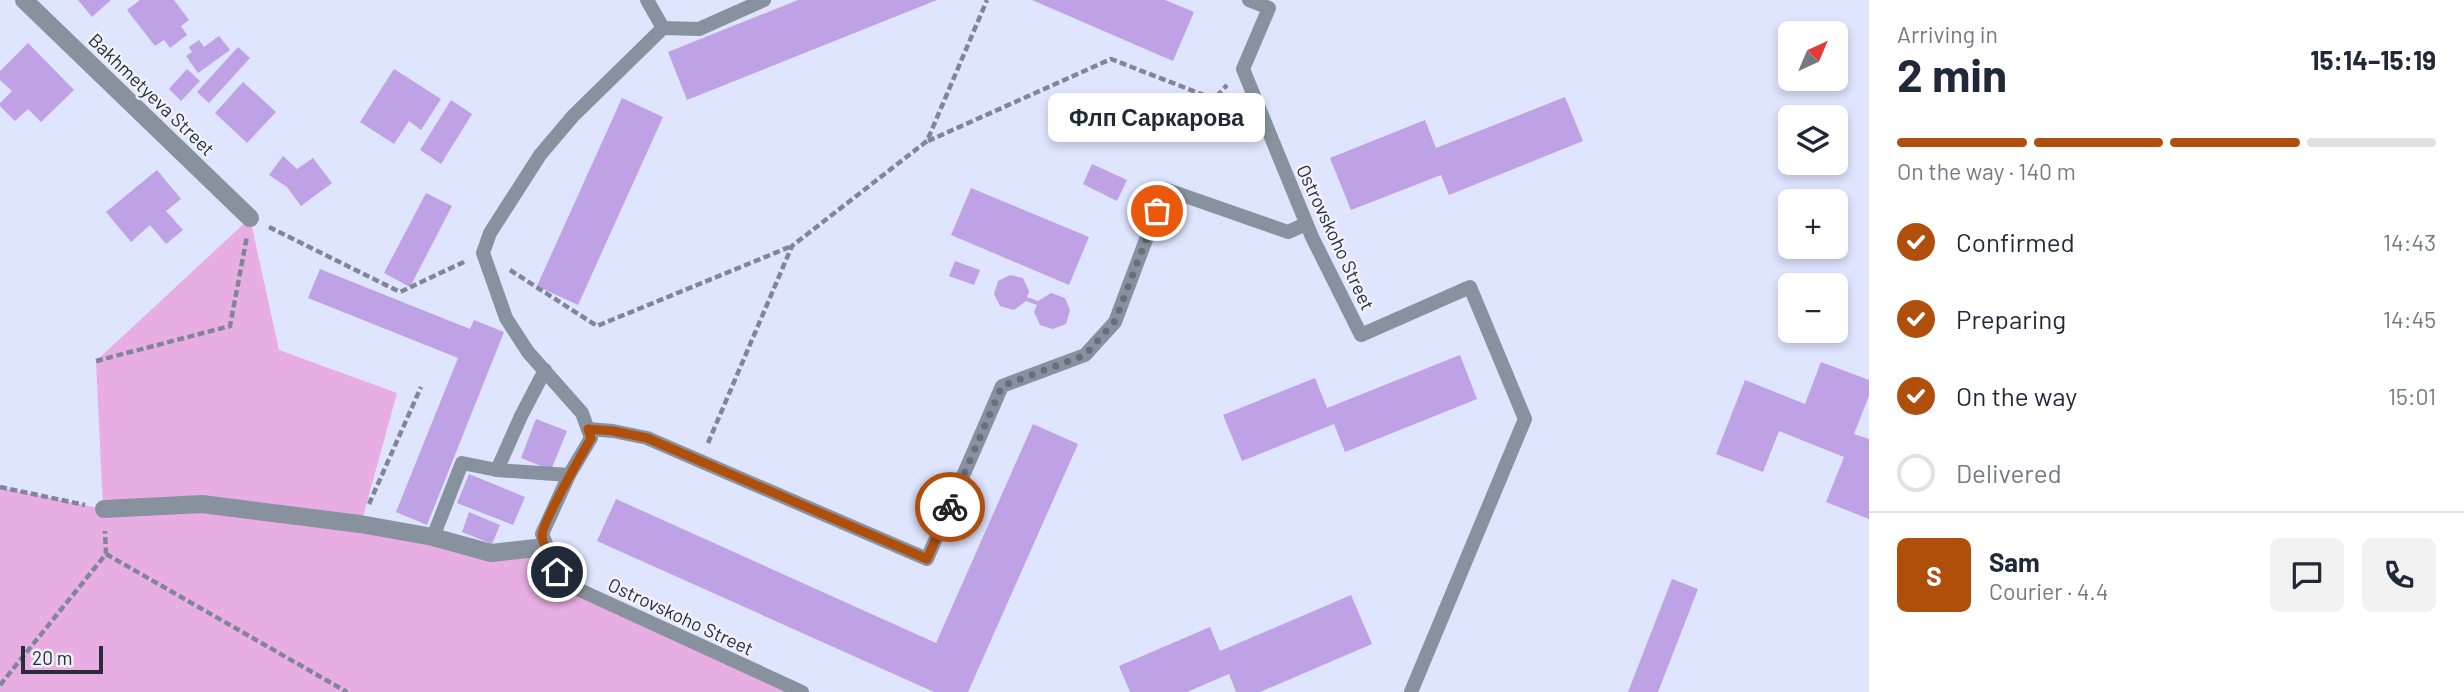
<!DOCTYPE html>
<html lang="en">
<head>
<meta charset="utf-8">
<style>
	body { margin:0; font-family:Barlow,sans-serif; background:#f2f2f3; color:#1f2937; height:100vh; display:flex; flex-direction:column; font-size:26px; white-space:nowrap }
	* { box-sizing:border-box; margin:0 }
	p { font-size:23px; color:#747a83 }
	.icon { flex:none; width:38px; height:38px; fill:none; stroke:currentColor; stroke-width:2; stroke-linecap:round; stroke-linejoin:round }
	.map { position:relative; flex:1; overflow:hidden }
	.side { display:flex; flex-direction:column; background:#fff; width:595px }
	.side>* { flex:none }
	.needle { width:46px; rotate:44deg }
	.tools { position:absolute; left:1778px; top:21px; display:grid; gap:14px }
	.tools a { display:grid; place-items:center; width:70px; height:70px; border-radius:10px; background:#fff; box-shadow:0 4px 10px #0003; font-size:35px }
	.scale { position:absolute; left:21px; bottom:18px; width:82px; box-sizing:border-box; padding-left:7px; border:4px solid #2a2d39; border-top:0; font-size:19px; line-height:24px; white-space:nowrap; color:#2a2d39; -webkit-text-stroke:5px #f1f2f9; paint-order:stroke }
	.pin { position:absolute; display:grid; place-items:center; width:60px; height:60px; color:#fff; margin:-30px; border:4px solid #fff; border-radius:50%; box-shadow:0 2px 7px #0007 }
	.courier { position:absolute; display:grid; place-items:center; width:70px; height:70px; margin:-35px; border:5px solid #b04f0c; border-radius:50%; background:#fff; color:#222; box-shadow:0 2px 9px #0007 }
	.bubble { position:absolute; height:49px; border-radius:10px; background:#fff; box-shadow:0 4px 10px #0003; font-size:23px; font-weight:700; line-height:49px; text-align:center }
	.summary em { font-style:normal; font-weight:700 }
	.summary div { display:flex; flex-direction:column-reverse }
	.summary { display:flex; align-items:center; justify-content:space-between; height:119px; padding:0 28px }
	h1 { font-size:46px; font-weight:700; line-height:52px }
	.bar { display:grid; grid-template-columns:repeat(4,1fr); gap:10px 7px; align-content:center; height:84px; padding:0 28px }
	.bar i { height:9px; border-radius:5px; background:#e0e1e3 }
	.bar .selected { background:#b04f0c }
	.bar p { grid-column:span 4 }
	.line { display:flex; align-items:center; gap:18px; padding:0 28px; border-top:2px solid #e0e1e3 }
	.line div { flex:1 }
	.round { display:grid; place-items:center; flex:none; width:74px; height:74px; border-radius:10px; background:#f2f2f3 }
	ol { padding:0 28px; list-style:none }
	li { display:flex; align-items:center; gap:21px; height:77px }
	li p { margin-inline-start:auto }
	li .icon { padding:7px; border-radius:50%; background:#b04f0c; color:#fff; stroke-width:4 }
	li:last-child { color:#747a83 }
	li i { width:38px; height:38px; border:4px solid #e0e1e3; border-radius:50% }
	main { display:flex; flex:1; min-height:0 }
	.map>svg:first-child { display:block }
</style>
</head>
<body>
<main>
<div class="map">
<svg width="1869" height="692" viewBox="0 0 1869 692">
	<rect width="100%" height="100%" fill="#dfe4ff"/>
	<path fill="#e8aee3" d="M250,218l29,132 118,43 -36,131 130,29 54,-6 12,24 245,121h-802v-205l103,22 -7,-148z"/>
	<g fill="#bea2e5">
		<path d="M78,0h33l-19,17z"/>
		<path d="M140,0h34l15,20 -8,6 6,9 -17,13 -6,-8 -9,6 -28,-36z"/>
		<path d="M798,0h139l-250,100 -19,-48z"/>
		<path d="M1032,0h133l29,12 -21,49z"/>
		<path d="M219,36l11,14 -32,23 -12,-17 6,-4 -3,-5 10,-7 5,7z"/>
		<path d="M28,43l46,47 -33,32 -13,-13 -13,12 -15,-15v-3l12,-12 -12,-11v-9z"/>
		<path d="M238,47l12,11 -41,45 -12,-11z"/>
		<path d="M187,69l13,12 -19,20 -12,-12z"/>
		<path d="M394,69l47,30 -20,31 -12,-9 -15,23 -34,-22z"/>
		<path d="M243,82l33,30 -29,31 -32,-30z"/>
		<path d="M1565,97l18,44 -134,54 -8,-20 -90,35 -21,-52 95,-38 11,28z"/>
		<path d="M622,98l41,19 -85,188 -41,-19z"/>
		<path d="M451,100l21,14 -31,50 -21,-14z"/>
		<path d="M283,156l14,13 16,-11 19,25 -31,23 -14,-19 -18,-12z"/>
		<path d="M1092,164l35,16 -10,21 -34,-17z"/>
		<path d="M157,170l24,29 -15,12 17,19 -17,14 -16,-19 -19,17 -25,-30z"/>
		<path d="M971,188l118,49 -20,48 -118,-50z"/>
		<path d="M426,193l26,13 -42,81 -26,-14z"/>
		<path d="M955,261l25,9 -6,15 -25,-9z"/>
		<path d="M320,269l150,60 4,-9 30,12 -77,193 -31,-13 62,-154 -150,-60z"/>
		<path d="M1010,275l13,3 6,13 -2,6 11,4 13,-8 14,5 5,12 -4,14 -13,5 -13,-4 -6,-13 3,-7 -11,-4 -12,9 -14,-4 -6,-12 4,-13z"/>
		<path d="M1460,355l17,44 -132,53 -11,-28 -92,37 -19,-46 92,-37 12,30z"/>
		<path d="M1821,362l48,18v16l-15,38 15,5v80l-43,-17 18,-45 -65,-26 -16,41 -47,-18 29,-74 60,24z"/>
		<path d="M536,419l31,12 -16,39 -30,-12z"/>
		<path d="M1033,424l45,20 -110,248h-34l-337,-151 19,-42 320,144z"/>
		<path d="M469,474l56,23 -12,28 -56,-22z"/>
		<path d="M469,512l31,13 -8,19 -30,-12z"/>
		<path d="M1672,579l26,10 -40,103h-30z"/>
		<path d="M1351,595l21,49 -112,48h-24l-7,-18 -42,18h-57l-11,-26 91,-39 10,24z"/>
	</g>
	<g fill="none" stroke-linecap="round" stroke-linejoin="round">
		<g stroke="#818598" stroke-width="4.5" stroke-dasharray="7 3.5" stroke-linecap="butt">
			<path d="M928,141l183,-82 103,40 13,-14"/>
			<path d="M269,227l131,65 66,-31"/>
			<path d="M510,270l87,56 195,-80"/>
			<path d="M96,361l134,-35 17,-90"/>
			<path d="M708,443l84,-197 135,-105 60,-141"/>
			<path d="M0,487l85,18"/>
			<path d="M369,504l52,-117"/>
			<path d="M106,554l241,138"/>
			<path d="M0,685l106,-131 -1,-23"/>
		</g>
		<g stroke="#88929e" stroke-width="14">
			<path d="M647,0l16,28"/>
			<path d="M764,0l-65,29 -36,-1 -90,88 -33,39 -50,78 -7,20 23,65 22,34 54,61 9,25 -22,37 -27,59 15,37 14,15 231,106"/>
			<path d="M1249,0l20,8 -26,61 69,168 49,98 109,-48 55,132 -114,273"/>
			<path d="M545,370l-24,46 -24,54 72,5"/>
			<path d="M588,429l25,2 34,7 280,121 75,-173 83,-31 30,-33 50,-133 123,43 18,-8"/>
			<path d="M433,537l29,-74 35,7"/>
		</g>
		<g stroke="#88929e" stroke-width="18">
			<path d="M24,0l226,218"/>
			<path d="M104,509l98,-5 158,20 73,13 58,16 54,-6"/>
		</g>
	</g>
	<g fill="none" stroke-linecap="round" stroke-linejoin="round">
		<path stroke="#696d7e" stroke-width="7" stroke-dasharray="0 12.6" d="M950,507l52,-121 83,-31 30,-34 42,-110"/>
		<path stroke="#b04f0c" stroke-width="9" d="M557,572c-5,-11 -14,-24 -15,-36 0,-14 40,-82 49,-98l-3,-9 25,2 34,7 280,121 23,-52"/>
	</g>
	<g text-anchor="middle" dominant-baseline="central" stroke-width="5" stroke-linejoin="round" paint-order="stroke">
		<g font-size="19" fill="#2a2d39" stroke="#f1f2f9">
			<text transform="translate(152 94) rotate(44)">Bakhmetyeva Street</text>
			<text transform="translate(1336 237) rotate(65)">Ostrovskoho Street</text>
			<text transform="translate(681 616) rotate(25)">Ostrovskoho Street</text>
		</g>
	</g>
</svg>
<div class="tools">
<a><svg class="needle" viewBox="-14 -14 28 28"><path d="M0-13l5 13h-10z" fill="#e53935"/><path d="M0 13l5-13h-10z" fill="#747a83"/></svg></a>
<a><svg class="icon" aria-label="layers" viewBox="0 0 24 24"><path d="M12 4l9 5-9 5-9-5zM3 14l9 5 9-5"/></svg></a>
<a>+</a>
<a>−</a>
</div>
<div class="scale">20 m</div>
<div class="pin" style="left:1157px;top:211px;background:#ea580c"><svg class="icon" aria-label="bag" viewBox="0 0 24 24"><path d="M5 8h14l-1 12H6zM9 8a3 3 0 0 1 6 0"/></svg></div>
<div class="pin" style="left:557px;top:572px;background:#1f2937"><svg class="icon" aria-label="home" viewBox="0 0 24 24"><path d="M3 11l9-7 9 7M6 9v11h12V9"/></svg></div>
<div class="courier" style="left:950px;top:507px"><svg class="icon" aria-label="bike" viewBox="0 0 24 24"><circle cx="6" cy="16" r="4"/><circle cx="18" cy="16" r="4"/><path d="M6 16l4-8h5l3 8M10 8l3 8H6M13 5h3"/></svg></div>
<div class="bubble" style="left:1048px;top:93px;width:217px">Флп Саркарова</div>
</div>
<section class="side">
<div class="summary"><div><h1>2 min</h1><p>Arriving in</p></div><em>15:14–15:19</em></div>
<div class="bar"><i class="selected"></i><i class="selected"></i><i class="selected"></i><i></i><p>On the way · 140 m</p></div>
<ol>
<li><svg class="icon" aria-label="check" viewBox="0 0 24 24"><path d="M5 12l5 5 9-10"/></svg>Confirmed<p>14:43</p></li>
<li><svg class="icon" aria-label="check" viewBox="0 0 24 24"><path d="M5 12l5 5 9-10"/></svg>Preparing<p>14:45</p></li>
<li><svg class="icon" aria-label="check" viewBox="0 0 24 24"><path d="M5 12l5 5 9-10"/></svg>On the way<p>15:01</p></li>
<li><i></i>Delivered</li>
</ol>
<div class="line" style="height:126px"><b class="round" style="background:#b04f0c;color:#fff">S</b><div><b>Sam</b><p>Courier · 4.4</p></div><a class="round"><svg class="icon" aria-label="chat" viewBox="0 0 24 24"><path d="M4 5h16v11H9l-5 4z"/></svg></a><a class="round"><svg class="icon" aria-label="phone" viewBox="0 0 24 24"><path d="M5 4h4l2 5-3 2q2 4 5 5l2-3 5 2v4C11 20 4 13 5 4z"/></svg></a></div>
</section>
</main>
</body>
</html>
